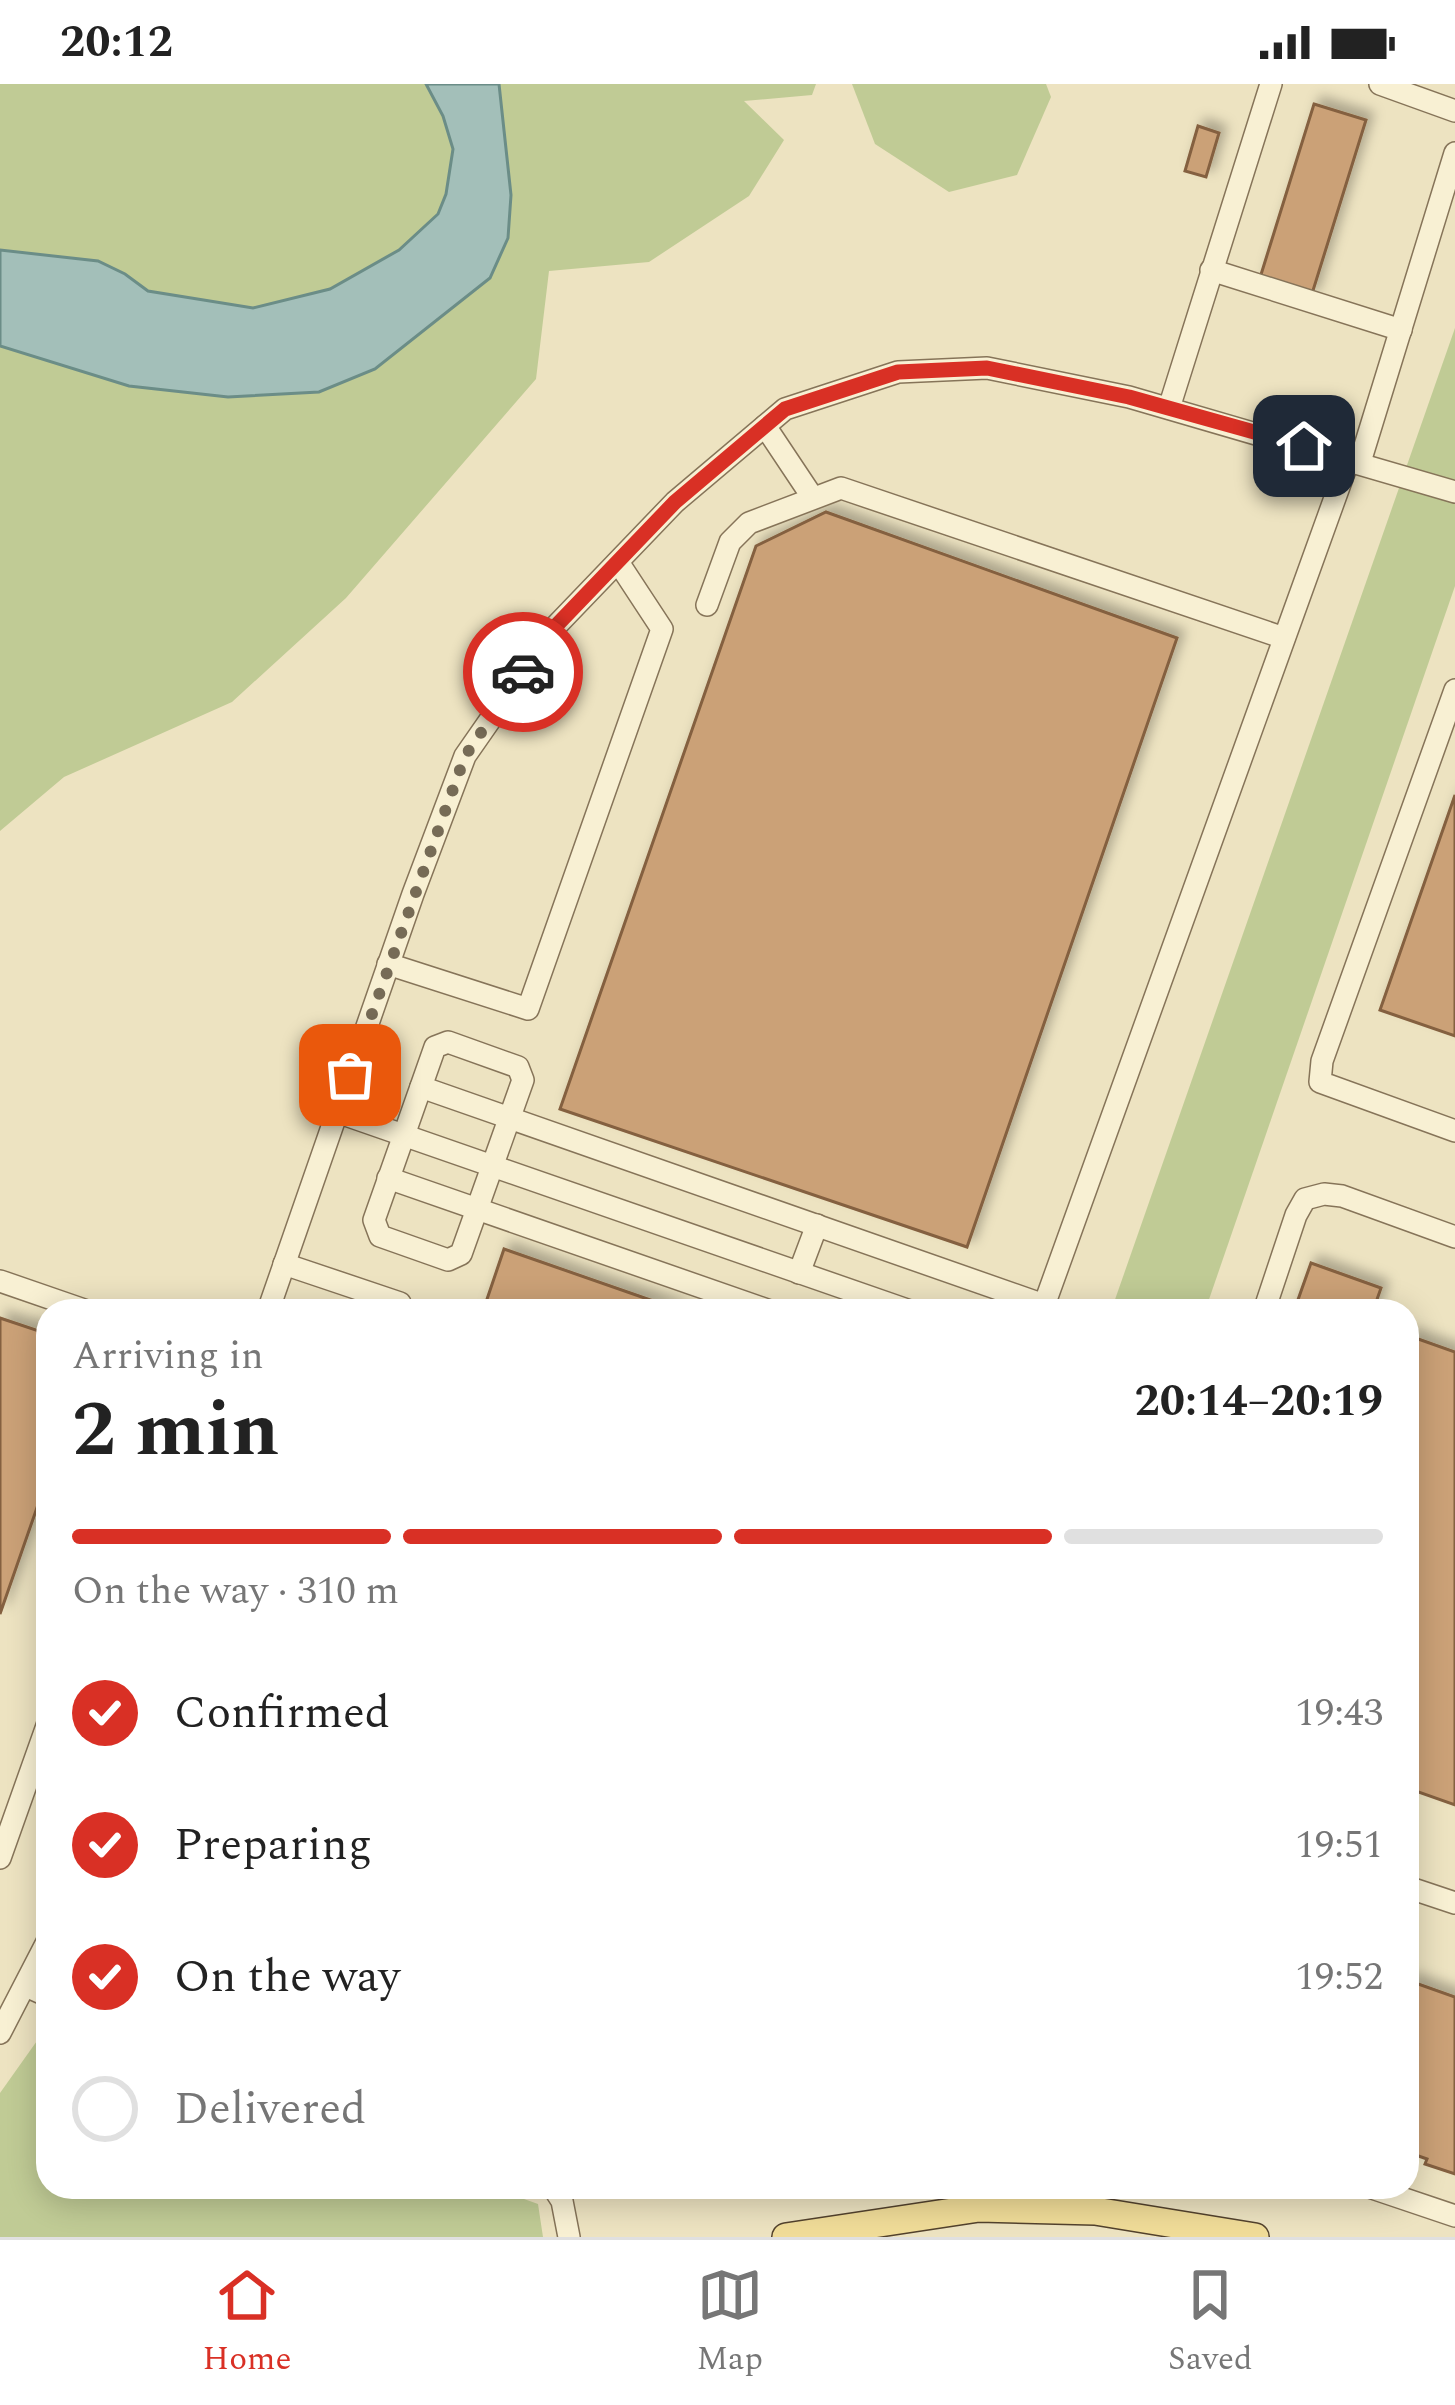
<!DOCTYPE html>
<html lang="en">
<head>
<meta charset="utf-8">
<style>
	body { margin:0; font-family:Spectral,serif; background:#f2f2f2; color:#222; height:100vh; display:flex; flex-direction:column; font-size:45px; white-space:nowrap }
	* { box-sizing:border-box; margin:0 }
	p { font-size:39px; color:#767676 }
	.icon { flex:none; width:66px; height:66px; fill:none; stroke:currentColor; stroke-width:2; stroke-linecap:round; stroke-linejoin:round }
	.map { position:relative; flex:1; overflow:hidden }
	.sheet { position:absolute; left:36px; top:1215px; width:1383px; height:900px; display:flex; flex-direction:column; background:#fff; border-radius:36px; box-shadow:0 6px 30px #0003 }
	.sheet>* { flex:none }
	.pin { position:absolute; display:grid; place-items:center; width:102px; height:102px; color:#fff; margin:-51px; border-radius:24px; box-shadow:0 6px 18px #0006 }
	.courier { position:absolute; display:grid; place-items:center; width:120px; height:120px; margin:-60px; border:9px solid #d93025; border-radius:50%; background:#fff; color:#222; box-shadow:0 3px 15px #0007 }
	.overview em { font-style:normal; font-weight:700 }
	.overview div { display:flex; flex-direction:column-reverse }
	.overview { display:flex; align-items:center; justify-content:space-between; height:204px; padding:0 36px }
	h1 { font-size:78px; font-weight:700; line-height:90px }
	.bar { display:grid; grid-template-columns:repeat(4,1fr); gap:18px 12px; align-content:center; height:144px; padding:0 36px }
	.bar i { height:15px; border-radius:9px; background:#e0e0e0 }
	.bar .on { background:#d93025 }
	.bar p { grid-column:span 4 }
	ol { padding:0 36px; list-style:none }
	li { display:flex; align-items:center; gap:36px; height:132px }
	li p { margin-inline-start:auto }
	li .icon { padding:12px; border-radius:50%; background:#d93025; color:#fff; stroke-width:4 }
	li:last-child { color:#767676 }
	li i { width:66px; height:66px; border:6px solid #e0e0e0; border-radius:50% }
	.status { display:flex; justify-content:space-between; align-items:center; height:84px; padding:0 60px; background:#fff; direction:ltr }
	.status svg { height:33px; fill:currentColor }
	.dock { display:flex; justify-content:space-around; align-items:center; height:168px; border-top:3px solid #e0e0e0; background:#fff; font-size:33px; color:#767676 }
	.dock a { display:grid; justify-items:center; gap:6px }
	.dock .on { color:#d93025 }
	.map>svg:first-child { display:block }
</style>
</head>
<body>
<div class="status"><b>20:12</b><svg viewBox="0 0 49 12"><path d="M0 12V9h3v3zM5 12V6h3v6zM10 12V3h3v9zM15 12V0h3v12zM26 1h20v11H26zM47 4h2v5h-2z"/></svg></div>
<div class="map">
<svg width="1455" height="2153" viewBox="0 0 1455 2153">
	<defs>
		<filter id="shadow"><feDropShadow dx="7" dy="-7" stdDeviation="6" flood-color="#0004"/></filter>
	</defs>
	<rect width="100%" height="100%" fill="#ede3c1"/>
	<g fill="#c0cb95">
		<path d="M0,0h816l-4,11 -68,6 40,39 -35,56 -100,66 -100,9 -13,108 -190,219 -114,104 -168,75 -64,54z"/>
		<path d="M852,0h194l5,13 -34,78 -68,17 -74,-48z"/>
		<path d="M1455,244v258l-250,725h-94z"/>
		<path d="M44,1947l4,1v155h443l47,17 5,33h-543v-144z"/>
	</g>
	<path fill="#a3bfb9" stroke="#6b8d87" stroke-width="3" d="M426,0h73l12,111 -3,43 -18,40 -115,91 -56,23 -91,5 -99,-11 -129,-40v-96l98,11 27,13 23,17 105,17 77,-19 69,-39 39,-36 8,-20 7,-45 -10,-33z"/>
	<g fill="#cba177" stroke="#84603f" stroke-width="3" filter="url(#shadow)">
		<path d="M1314,20l52,16 -55,177 -52,-16z"/>
		<path d="M1198,42l21,7 -13,44 -21,-6z"/>
		<path d="M826,428l351,126 -210,609 -407,-138 196,-563z"/>
		<path d="M1455,711v241l-75,-26z"/>
		<path d="M504,1165l178,62h-199z"/>
		<path d="M1311,1179l70,25 -8,23h-79z"/>
		<path d="M0,1234l48,16v142l-48,138z"/>
		<path d="M1407,1251l48,17v453l-48,-17z"/>
		<path d="M1407,1896l48,17v177l-30,-10 2,-5 -20,-7z"/>
	</g>
	<g fill="none" stroke-linecap="round" stroke-linejoin="round">
		<defs>
			<g id="minor">
				<path d="M1380,0l75,27"/>
				<path d="M1211,186l190,60"/>
				<path d="M1169,324l102,-324"/>
				<path d="M765,342l48,72"/>
				<path d="M1360,378l95,-309"/>
				<path d="M707,521l23,-63 19,-19 92,-35 443,150"/>
				<path d="M1455,606l-133,371 -2,21 135,49"/>
				<path d="M388,880l140,45 134,-380 -44,-67"/>
				<path d="M448,958l70,25 5,13 -62,174 -13,6 -68,-24 -6,-16 61,-173z"/>
				<path d="M421,1003l623,218"/>
				<path d="M337,1028l573,199"/>
				<path d="M388,1094l382,133"/>
				<path d="M284,1180l116,39 -3,8"/>
				<path d="M799,1189l18,-48"/>
				<path d="M0,1197l87,30"/>
				<path d="M268,1227l145,-417 52,-138 89,-128 121,-126 110,-93 113,-37 89,-4 142,29 326,95"/>
				<path d="M1042,1227l307,-852"/>
				<path d="M1264,1227l32,-96 9,-16 19,-5 18,2 113,41"/>
				<path d="M0,1774l48,-135"/>
				<path d="M1407,1803l48,16"/>
				<path d="M26,1902l22,10"/>
				<path d="M0,1949l48,-93"/>
				<path d="M553,2103l9,14 7,36"/>
				<path d="M1369,2103l86,29"/>
			</g>
			<path id="major" d="M786,2153l193,-29 116,3 160,26"/>
		</defs>
		<use href="#minor" stroke="#867459" stroke-width="24"/>
		<use href="#major" stroke="#53422d" stroke-width="30"/>
		<use href="#minor" stroke="#f8f0d3" stroke-width="21"/>
		<use href="#major" stroke="#f0dc98" stroke-width="27"/>
	</g>
	<g fill="none" stroke-linecap="round" stroke-linejoin="round">
		<path stroke="#766b56" stroke-width="12" stroke-dasharray="0 21.6" d="M350,991l115,-319 58,-84"/>
		<path stroke="#d93025" stroke-width="15" d="M523,588l31,-44 121,-126 110,-93 113,-37 89,-4 142,29 175,49"/>
	</g>
</svg>
<div class="pin" style="left:350px;top:991px;background:#ea580c"><svg class="icon" aria-label="bag" viewBox="0 0 24 24"><path d="M5 8h14l-1 12H6zM9 8a3 3 0 0 1 6 0"/></svg></div>
<div class="pin" style="left:1304px;top:362px;background:#1f2937"><svg class="icon" aria-label="home" viewBox="0 0 24 24"><path d="M3 11l9-7 9 7M6 9v11h12V9"/></svg></div>
<div class="courier" style="left:523px;top:588px"><svg class="icon" aria-label="car" viewBox="0 0 24 24"><path d="M5 17H2v-5l4-1 3-4h7l3 4 3 1v5h-3M9 17h6M6 11h13"/><circle cx="7" cy="17" r="2"/><circle cx="17" cy="17" r="2"/></svg></div>
<section class="sheet">
<div class="overview"><div><h1>2 min</h1><p>Arriving in</p></div><em>20:14–20:19</em></div>
<div class="bar"><i class="on"></i><i class="on"></i><i class="on"></i><i></i><p>On the way · 310 m</p></div>
<ol>
<li><svg class="icon" aria-label="check" viewBox="0 0 24 24"><path d="M5 12l5 5 9-10"/></svg>Confirmed<p>19:43</p></li>
<li><svg class="icon" aria-label="check" viewBox="0 0 24 24"><path d="M5 12l5 5 9-10"/></svg>Preparing<p>19:51</p></li>
<li><svg class="icon" aria-label="check" viewBox="0 0 24 24"><path d="M5 12l5 5 9-10"/></svg>On the way<p>19:52</p></li>
<li><i></i>Delivered</li>
</ol>
</section>
</div>
<nav class="dock">
<a class="on"><svg class="icon" aria-label="home" viewBox="0 0 24 24"><path d="M3 11l9-7 9 7M6 9v11h12V9"/></svg>Home</a>
<a><svg class="icon" aria-label="map" viewBox="0 0 24 24"><path d="M3 6l6-2 6 2 6-2v14l-6 2-6-2-6 2zM9 4v14M15 6v14"/></svg>Map</a>
<a><svg class="icon" aria-label="saved" viewBox="0 0 24 24"><path d="M7 4h10v16l-5-4-5 4z"/></svg>Saved</a>
</nav>
</body>
</html>
